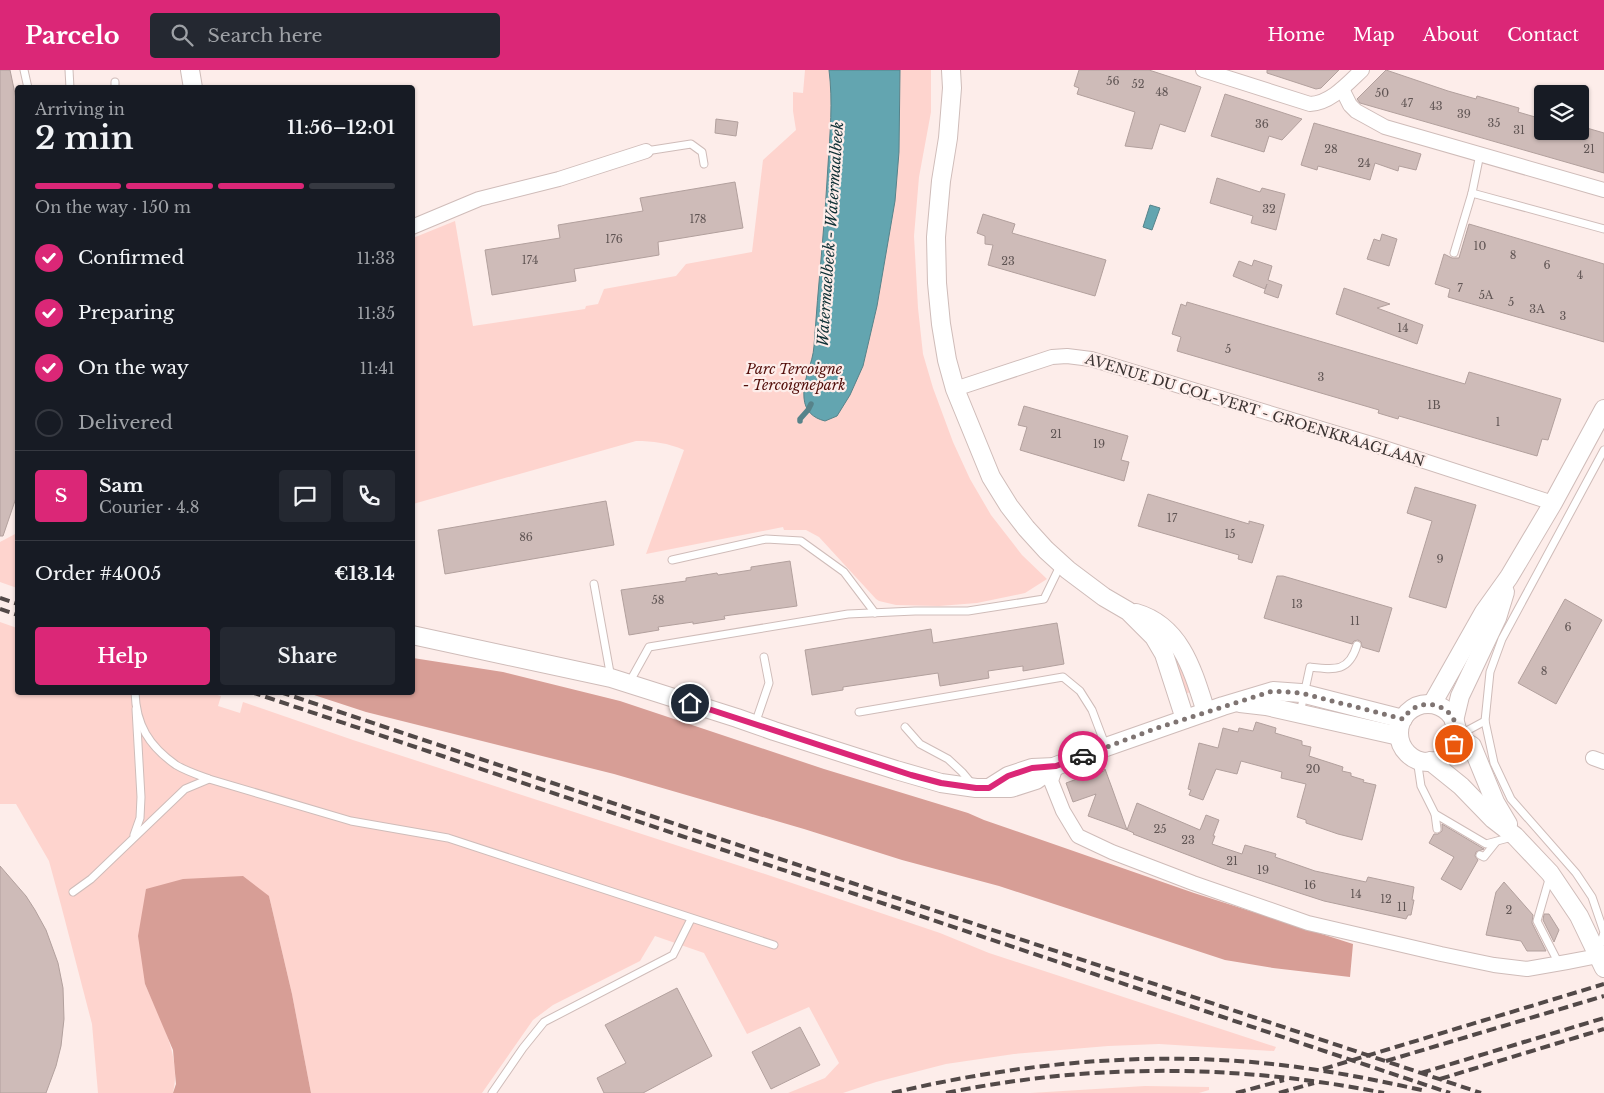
<!DOCTYPE html>
<html lang="en">
<head>
<meta charset="utf-8">
<style>
	body { margin:0; font-family:"Libre Baskerville",serif; background:#242831; color:#f1f3f6; height:100vh; display:flex; flex-direction:column; font-size:19px; white-space:nowrap }
	* { box-sizing:border-box; margin:0 }
	p { font-size:16px; color:#9ea1a6 }
	.icon { flex:none; width:28px; height:28px; fill:none; stroke:currentColor; stroke-width:2; stroke-linecap:round; stroke-linejoin:round }
	.map { position:relative; flex:1; overflow:hidden }
	.drawer { position:absolute; left:15px; top:15px; width:400px; height:610px; display:flex; flex-direction:column; background:#171b24; border-radius:5px; box-shadow:0 1px 4px #0004 }
	.drawer>* { flex:none }
	.fabs { position:absolute; left:1534px; top:15px; display:grid; gap:10px }
	.fabs a { display:grid; place-items:center; width:55px; height:55px; border-radius:5px; background:#171b24; box-shadow:0 1px 4px #0004; font-size:25px }
	.pin { position:absolute; display:grid; place-items:center; width:42px; height:42px; color:#fff; margin:-21px; border:2px solid #fff; border-radius:50%; box-shadow:0 1px 5px #0007 }
	.courier { position:absolute; display:grid; place-items:center; width:50px; height:50px; margin:-25px; border:4px solid #db2777; border-radius:50%; background:#fff; color:#222; box-shadow:0 1px 6px #0007 }
	.headline em { font-style:normal; font-weight:600 }
	.headline div { display:flex; flex-direction:column-reverse }
	.headline { display:flex; align-items:center; justify-content:space-between; height:85px; padding:0 20px }
	h1 { font-size:32px; font-weight:600; line-height:38px }
	.bar { display:grid; grid-template-columns:repeat(4,1fr); gap:8px 5px; align-content:center; height:60px; padding:0 20px }
	.bar i { height:6px; border-radius:4px; background:#363941 }
	.bar .on { background:#db2777 }
	.bar p { grid-column:span 4 }
	.line { display:flex; align-items:center; gap:12px; padding:0 20px; border-top:1px solid #363941 }
	.line div { flex:1 }
	.round { display:grid; place-items:center; flex:none; width:52px; height:52px; border-radius:5px; background:#242831 }
	ol { padding:0 20px; list-style:none }
	li { display:flex; align-items:center; gap:15px; height:55px }
	li p { margin-inline-start:auto }
	li .icon { padding:5px; border-radius:50%; background:#db2777; color:#fff; stroke-width:4 }
	li:last-child { color:#9ea1a6 }
	li i { width:28px; height:28px; border:2px solid #363941; border-radius:50% }
	.cta { display:flex; gap:10px; margin-top:auto; padding:10px 20px }
	.cta a { flex:1; height:58px; border-radius:5px; background:#db2777; color:#fff; font-size:20px; font-weight:600; line-height:58px; text-align:center }
	.cta a+a { background:#242831; color:#f1f3f6 }
	header { display:flex; align-items:center; gap:30px; box-sizing:border-box; height:70px; padding:0 25px; background:#db2777; color:#fff }
	header strong { font-size:24px }
	nav { display:flex; gap:28px; margin-inline-start:auto; font-size:18px }
	.search { width:350px; height:45px; background:#242831; display:flex; align-items:center; gap:12px; box-sizing:border-box; padding:0 18px; border-radius:5px; color:#9ea1a6; font-size:19px }
	.map>svg:first-child { display:block }
</style>
</head>
<body>
<header>
<strong>Parcelo</strong>
<div class="search"><svg class="icon" aria-label="search" viewBox="0 0 24 24"><circle cx="10" cy="10" r="6"/><path d="M15 15l6 6"/></svg>Search here</div>
<nav><a>Home</a><a>Map</a><a>About</a><a>Contact</a></nav>
</header>
<div class="map">
<svg width="1604" height="1023" viewBox="0 0 1604 1023">
	<rect width="100%" height="100%" fill="#fdedea"/>
	<g fill="#fed4ce">
		<path d="M805,0h126v42l-12,65 -5,59 4,72 5,46 10,34 20,54 17,37 21,36 31,40 25,24 -22,14 -48,10 -38,3 -43,-1 -17,-4 -3,-2 -57,-62 -13,-7h-22l-1,-3 -137,27 38,-104c-16,-7 -31,-9 -48,-9l-223,63v-266l42,-17 18,105 112,-17 1,-3 12,-2 6,-15 72,-13 10,-12 66,-12 11,-92 33,-30 -3,-19v-19l10,1z"/>
		<path d="M17,463v55l-17,-6v-40z"/>
		<path d="M0,552l17,6 1,64 192,1 11,3 -3,10 22,7 3,-11 110,38 424,138 163,55 49,20 287,94 -2,4 -115,-7 -51,2 -94,8 -68,10 -70,18 -33,11h-55l37,-15 14,-15 -30,-56 -62,27 -43,-81 -49,-17 -15,25 -87,44 -20,15 -51,73h-171l-19,-99 -23,-98 -124,88c14,34 37,71 28,109h-75l-6,-69 -31,-119 -12,-44 -33,-57h-16z"/>
		<path d="M1173,582l4,1 14,39 -7,2 -12,-41z"/>
		<path d="M1145,1016l64,1v3l-10,3h-169z"/>
	</g>
	<g fill="#d79e96">
		<path d="M413,588l90,14 117,29 204,68 144,44 16,7 210,73 159,51 -3,33 -77,-9 -48,-8 -226,-74 -97,-26 -98,-31 -190,-55 -248,-62 -58,-19 104,-1z"/>
		<path d="M243,806l26,20 23,98 19,99h-138l3,-9 -3,-34 -28,-66 -7,-48 8,-47 37,-10z"/>
	</g>
	<g fill="#63a5b0" stroke="#57838a">
		<path d="M829,0h71l-1,82 -4,49 -18,105 -14,60 -13,29 -13,21 -12,5c-12,-3 -20,-10 -21,-23 -2,-18 9,-34 10,-52 4,-61 11,-121 14,-181 2,-32 5,-63 1,-95z"/>
		<path d="M1150,135l10,3 -8,22 -9,-3z"/>
	</g>
	<g fill="none" stroke-linecap="round" stroke-linejoin="round">
		<path stroke="#57838a" stroke-width="5.5" d="M800,351v-2l8,-9 3,-6"/>
	</g>
	<g fill="#cebbb8" stroke="#b2a09d">
		<path d="M0,0h10l8,38v384l-15,44h-3z"/>
		<path d="M1079,0h70l52,17 -16,45 -25,-8 -8,25 -27,-3 10,-34 -58,-18 2,-6 -5,-2z"/>
		<path d="M1267,0h72l-18,18 -5,1 -49,-16z"/>
		<path d="M1386,0l62,21 28,8 1,-3 42,12 -1,4 24,7v12h38v-5l24,7v40l-244,-70 -3,-4z"/>
		<path d="M1225,24l25,8 52,17 -20,21 -13,-4 -5,16 -53,-16z"/>
		<path d="M716,49l22,3 -2,14 -21,-3z"/>
		<path d="M1314,53l107,31 -5,16 -17,-4 -1,5 -23,-8 -5,17 -52,-14 -1,4 -16,-5z"/>
		<path d="M1217,108l43,14 2,-4 23,6 -9,36 -25,-7 2,-7 -43,-13z"/>
		<path d="M735,112l8,46 -85,14 1,13 -85,14 2,12 -84,14 -7,-45 75,-12 -2,-13 85,-14 -3,-13z"/>
		<path d="M983,144l32,10 -3,9 94,27 -11,36 -107,-31 5,-20 -8,-1v-8l-8,-3z"/>
		<path d="M1469,154l135,40v78l-156,-45 2,-8 -15,-5 9,-30 8,4h7z"/>
		<path d="M1382,164l15,5 -8,27 -22,-7 7,-20 6,2z"/>
		<path d="M1254,190l18,6 -4,14 14,5 -4,13 -14,-5 3,-9 -2,5 -32,-13 6,-15 13,5z"/>
		<path d="M1344,218l46,16 -13,4 46,17 -6,19 -81,-30z"/>
		<path d="M1187,232l278,82 4,-12 92,27 -13,41 -6,-1 -5,17 -138,-40 -1,3 -20,-6 1,-3 -202,-59 4,-14 -9,-3 9,-30 5,2z"/>
		<path d="M1024,336l104,30 -7,24 8,2 -5,19 -104,-31 7,-23 -9,-2z"/>
		<path d="M1415,417l61,18 -30,103 -37,-11 23,-76 -25,-8z"/>
		<path d="M1148,424l101,30v-3l15,4 -12,38 -14,-4 1,-4 -101,-29z"/>
		<path d="M606,431l8,44 -169,29 -7,-44z"/>
		<path d="M790,491l7,45 -73,10 1,3 -32,5v-2l-35,5 1,3 -30,5 -8,-45 65,-9v-3l31,-5 1,2 33,-5v-3z"/>
		<path d="M1277,506h6l109,32 -13,44 -17,-5 -1,-5 -3,-2 -4,1 -2,3 -88,-26z"/>
		<path d="M1565,529l37,21 -46,84 -38,-21z"/>
		<path d="M1057,553l7,41 -41,7v-5l-35,5 1,7 -49,8 -2,-13 -95,14v3l-31,5 -7,-45 126,-21 2,14z"/>
		<path d="M1256,652l20,6 -1,5 27,8v4l9,2 -2,9 34,11 -1,4 9,2v3l13,4 -1,2 13,3 -14,55 -24,-6 -32,-11v-3l-9,-3 9,-33 -25,-6 1,-6 -41,-11 -4,13 -21,-5 -13,31 -14,-5 2,-5 -3,-1 11,-46 19,5 5,-20 15,4 1,-4 14,3z"/>
		<path d="M1105,699l7,19 15,42 -39,-14 8,-22 -23,8 -7,-19 33,-12v2l5,-2z"/>
		<path d="M1137,733l63,27 6,-15 13,5 -6,16h2l-3,8 30,10 3,-9 31,9 -1,3 40,14 51,11 2,-5 46,10 -2,13h2l-3,15h-3l-2,4 -82,-18 -102,-33 -89,-34 1,-1 -7,-3z"/>
		<path d="M1442,754l42,25 -8,3 -1,4 3,4 -17,30 -20,-11 13,-22 -25,-14 5,-9h4l4,-3z"/>
		<path d="M0,796l26,30 9,14 11,20 12,33 5,25 1,31 -3,27 -5,20 -10,27h-46z"/>
		<path d="M1504,812l29,33 -1,8 14,28h-19l-6,-10 -35,-6 10,-43z"/>
		<path d="M1544,844h5l10,16 -5,12 -11,-22z"/>
		<path d="M677,918l35,68 -69,37h-39l-7,-15 29,-15 -21,-38z"/>
		<path d="M800,957l20,38 -49,24 -19,-37z"/>
	</g>
	<g fill="none" stroke-linecap="round" stroke-linejoin="round">
		<defs>
			<g id="service">
				<path d="M24,0l4,18"/>
				<path d="M69,0l1,18"/>
				<path d="M115,12v6"/>
				<path d="M646,81l45,-7 11,8 2,12"/>
				<path d="M1480,84l-8,39 132,36"/>
				<path d="M1454,183l18,-60"/>
				<path d="M672,490l94,-21 35,2 43,31 31,41"/>
				<path d="M594,514l17,94"/>
				<path d="M629,613l20,-36 199,-33 67,-3h53l76,-12 17,-35"/>
				<path d="M135,622c1,33 14,54 41,73 10,6 22,10 33,14"/>
				<path d="M859,642l204,-35 17,14 12,19 14,37"/>
				<path d="M1300,643l10,-46c25,3 39,5 47,-22"/>
				<path d="M755,654l14,-41 -5,-26"/>
				<path d="M905,657l15,17 28,15 14,13 10,12"/>
				<path d="M1459,665l26,-14"/>
				<path d="M1417,689l4,27 14,28 51,30 26,-7"/>
				<path d="M1435,744l2,15"/>
				<path d="M134,765l6,-17 1,-21 -5,-88"/>
				<path d="M1480,785l4,2 12,-15"/>
				<path d="M1550,806l-13,45 22,43"/>
				<path d="M73,822l18,-13 94,-90 24,-10 142,42 97,17 326,107"/>
				<path d="M1599,880l5,-18 -12,-35 -16,-24 -65,-74 -17,-36 -9,-42 5,-49 12,-33 102,-189"/>
				<path d="M492,1023l31,-45 21,-26 129,-67 18,-36"/>
			</g>
			<g id="minor">
				<path d="M1203,0l107,34c21,-1 38,-21 52,-34"/>
				<path d="M1342,19l8,16 6,6 29,16 219,63"/>
				<path d="M412,157l67,-28 80,-20 87,-28"/>
				<path d="M955,319l97,-32 15,-1 24,3 287,87 175,57"/>
				<path d="M1593,688l11,4"/>
				<path d="M1056,696l-5,15 12,30 15,25 34,16 81,31 115,40 133,31 53,11 33,4 40,-7 31,-6 6,-3"/>
			</g>
			<g id="tertiary">
				<path d="M190,0l3,18"/>
				<path d="M951,0l1,18 -4,50 -7,43 -5,56 1,46 4,41 6,36 8,29 36,88 18,29 17,22 20,22 22,20 36,27 24,14 26,26 10,17 21,65"/>
				<path d="M1136,543c45,13 57,58 70,99"/>
				<path d="M412,565l199,43 126,40 37,13 122,39 45,13 35,5h35l25,-8 20,-14 50,-19 117,-41 50,-15 28,2 102,26"/>
				<path d="M1240,633l26,3 133,30"/>
				<path d="M1432,634l52,-92 25,-35 44,-74 51,-94"/>
				<circle cx="1428" cy="663" r="29"/>
				<path d="M1454,651l6,-25 37,-78 8,-26"/>
				<path d="M1456,666l16,10 23,56 13,22"/>
				<path d="M1430,691l31,25 32,33 22,17 35,37 29,43 25,52"/>
				<path d="M989,718l19,-12 24,-8 23,-1"/>
			</g>
		</defs>
		<use href="#service" stroke="#cfbcb9" stroke-width="9"/>
		<use href="#minor" stroke="#cfbcb9" stroke-width="16"/>
		<use href="#tertiary" stroke="#cfbcb9" stroke-width="20"/>
		<use href="#service" stroke="#fff" stroke-width="7"/>
		<use href="#minor" stroke="#fff" stroke-width="14"/>
		<use href="#tertiary" stroke="#fff" stroke-width="18"/>
		<g stroke="#524948" stroke-width="4" stroke-dasharray="10 5" stroke-linecap="butt">
			<path d="M0,528l18,6"/>
			<path d="M0,539l18,6"/>
			<path d="M251,622l1199,401"/>
			<path d="M280,622l1201,401"/>
			<path d="M1386,991l218,-65"/>
			<path d="M1323,999l281,-85"/>
			<path d="M1421,1003l183,-55"/>
			<path d="M1440,1009l164,-50"/>
			<path d="M892,1023c143,-34 292,-46 438,-21 32,5 64,12 96,19"/>
			<path d="M946,1023c145,-30 293,-29 438,0"/>
			<path d="M1236,1023l48,-13"/>
			<path d="M1279,1023l35,-10"/>
		</g>
	</g>
	<g fill="none" stroke-linecap="round" stroke-linejoin="round">
		<path stroke="#7f7472" stroke-width="5" stroke-dasharray="0 9" d="M1083,686l74,-28 116,-37 28,2 102,26c20,-31 65,-8 51,25"/>
		<path stroke="#db2777" stroke-width="6" d="M690,633l221,72 30,8 35,5h13l19,-12 24,-8 24,-2 27,-10"/>
	</g>
	<g text-anchor="middle" dominant-baseline="central" stroke-width="4.5" stroke-linejoin="round" paint-order="stroke">
		<g font-size="11" fill="#605554">
			<text x="1113" y="11">56</text>
			<text x="1138" y="14">52</text>
			<text x="1162" y="22">48</text>
			<text x="1382" y="23">50</text>
			<text x="1407" y="33">47</text>
			<text x="1436" y="36">43</text>
			<text x="1464" y="44">39</text>
			<text x="1494" y="53">35</text>
			<text x="1262" y="54">36</text>
			<text x="1519" y="60">31</text>
			<text x="1331" y="79">28</text>
			<text x="1589" y="79">21</text>
			<text x="1364" y="93">24</text>
			<text x="1269" y="139">32</text>
			<text x="698" y="149">178</text>
			<text x="614" y="169">176</text>
			<text x="1480" y="176">10</text>
			<text x="1513" y="185">8</text>
			<text x="530" y="190">174</text>
			<text x="1008" y="191">23</text>
			<text x="1547" y="195">6</text>
			<text x="1580" y="205">4</text>
			<text x="1460" y="218">7</text>
			<text x="1486" y="225">5A</text>
			<text x="1511" y="232">5</text>
			<text x="1537" y="239">3A</text>
			<text x="1563" y="246">3</text>
			<text x="1403" y="258">14</text>
			<text x="1228" y="279">5</text>
			<text x="1321" y="307">3</text>
			<text x="1434" y="335">1B</text>
			<text x="1498" y="352">1</text>
			<text x="1056" y="364">21</text>
			<text x="1099" y="374">19</text>
			<text x="1172" y="448">17</text>
			<text x="1230" y="464">15</text>
			<text x="526" y="467">86</text>
			<text x="1440" y="489">9</text>
			<text x="658" y="530">58</text>
			<text x="1297" y="534">13</text>
			<text x="1355" y="551">11</text>
			<text x="1568" y="557">6</text>
			<text x="1544" y="601">8</text>
			<text x="1313" y="699">20</text>
			<text x="1160" y="759">25</text>
			<text x="1188" y="770">23</text>
			<text x="1232" y="791">21</text>
			<text x="1263" y="800">19</text>
			<text x="1310" y="815">16</text>
			<text x="1356" y="824">14</text>
			<text x="1386" y="829">12</text>
			<text x="1402" y="837">11</text>
			<text x="1509" y="840">2</text>
		</g>
		<g font-size="14" font-style="italic" fill="#530f0b" stroke="#fdedea">
			<text x="794" y="299">Parc Tercoigne<tspan x="794" dy="16">- Tercoignepark</tspan></text>
		</g>
		<g font-size="14" fill="#3b3332" stroke="#fdedea">
			<text transform="translate(1255 340) rotate(17)">AVENUE DU COL-VERT - GROENKRAAGLAAN</text>
		</g>
		<g font-size="15" font-style="italic" fill="#0e3035" stroke="#fdedea">
			<text transform="translate(830 164) rotate(-86)">Watermaelbeek - Watermaalbeek</text>
		</g>
	</g>
</svg>
<div class="fabs">
<a><svg class="icon" aria-label="layers" viewBox="0 0 24 24"><path d="M12 4l9 5-9 5-9-5zM3 14l9 5 9-5"/></svg></a>
</div>
<div class="pin" style="left:1454px;top:674px;background:#ea580c"><svg class="icon" aria-label="bag" viewBox="0 0 24 24"><path d="M5 8h14l-1 12H6zM9 8a3 3 0 0 1 6 0"/></svg></div>
<div class="pin" style="left:690px;top:633px;background:#1f2937"><svg class="icon" aria-label="home" viewBox="0 0 24 24"><path d="M3 11l9-7 9 7M6 9v11h12V9"/></svg></div>
<div class="courier" style="left:1083px;top:686px"><svg class="icon" aria-label="car" viewBox="0 0 24 24"><path d="M5 17H2v-5l4-1 3-4h7l3 4 3 1v5h-3M9 17h6M6 11h13"/><circle cx="7" cy="17" r="2"/><circle cx="17" cy="17" r="2"/></svg></div>
<section class="drawer">
<div class="headline"><div><h1>2 min</h1><p>Arriving in</p></div><em>11:56–12:01</em></div>
<div class="bar"><i class="on"></i><i class="on"></i><i class="on"></i><i></i><p>On the way · 150 m</p></div>
<ol>
<li><svg class="icon" aria-label="check" viewBox="0 0 24 24"><path d="M5 12l5 5 9-10"/></svg>Confirmed<p>11:33</p></li>
<li><svg class="icon" aria-label="check" viewBox="0 0 24 24"><path d="M5 12l5 5 9-10"/></svg>Preparing<p>11:35</p></li>
<li><svg class="icon" aria-label="check" viewBox="0 0 24 24"><path d="M5 12l5 5 9-10"/></svg>On the way<p>11:41</p></li>
<li><i></i>Delivered</li>
</ol>
<div class="line" style="height:90px"><b class="round" style="background:#db2777;color:#fff">S</b><div><b>Sam</b><p>Courier · 4.8</p></div><a class="round"><svg class="icon" aria-label="chat" viewBox="0 0 24 24"><path d="M4 5h16v11H9l-5 4z"/></svg></a><a class="round"><svg class="icon" aria-label="phone" viewBox="0 0 24 24"><path d="M5 4h4l2 5-3 2q2 4 5 5l2-3 5 2v4C11 20 4 13 5 4z"/></svg></a></div>
<div class="line" style="height:65px"><div>Order #4005</div><b>€13.14</b></div>
<div class="cta"><a>Help</a><a>Share</a></div>
</section>
</div>
</body>
</html>
